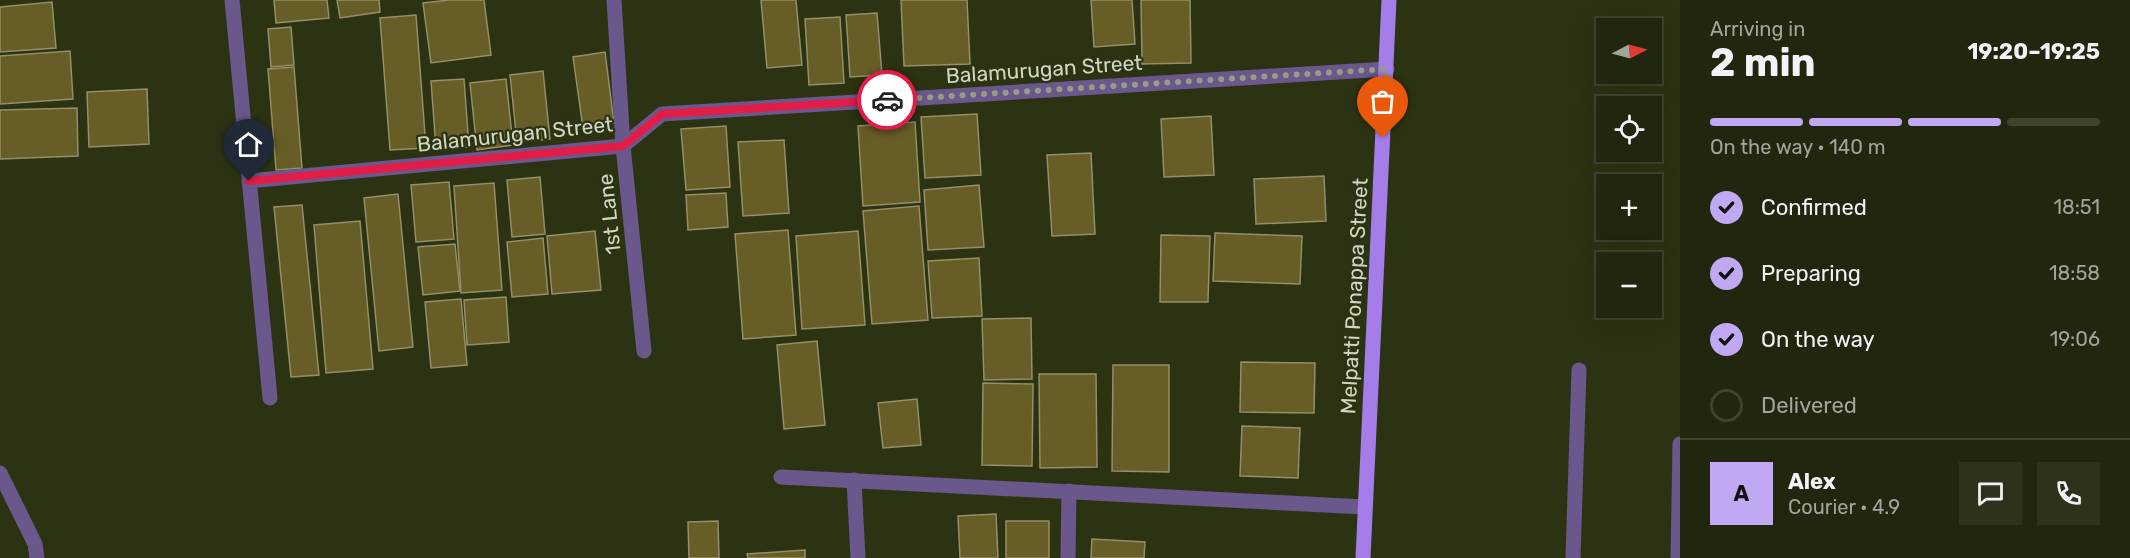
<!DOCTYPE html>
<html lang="en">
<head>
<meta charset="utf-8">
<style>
	body { margin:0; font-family:Rubik,sans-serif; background:#2d321c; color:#f1f3f6; height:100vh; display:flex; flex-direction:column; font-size:22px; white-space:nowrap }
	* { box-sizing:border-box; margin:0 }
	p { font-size:20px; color:#a2a59e }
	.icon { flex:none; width:33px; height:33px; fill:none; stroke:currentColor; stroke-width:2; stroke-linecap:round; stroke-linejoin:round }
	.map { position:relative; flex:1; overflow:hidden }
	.panel { display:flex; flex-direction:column; background:#21260e; width:450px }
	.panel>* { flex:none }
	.needle { width:39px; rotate:84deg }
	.fabs { position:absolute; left:1596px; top:18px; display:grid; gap:12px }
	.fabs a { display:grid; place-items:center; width:66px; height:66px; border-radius:0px; background:#21260e; box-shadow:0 6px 24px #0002,0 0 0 2px #3e432e; font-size:30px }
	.pin { position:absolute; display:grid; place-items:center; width:51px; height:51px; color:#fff; margin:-62px -26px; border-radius:50% 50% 50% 0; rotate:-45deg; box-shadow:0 0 6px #0007 }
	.pin .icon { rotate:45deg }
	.courier { position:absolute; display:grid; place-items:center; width:60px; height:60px; margin:-30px; border:4px solid #e11d48; border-radius:50%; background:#fff; color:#222; box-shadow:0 2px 8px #0007 }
	.headline em { font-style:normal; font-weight:700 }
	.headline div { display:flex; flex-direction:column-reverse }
	.headline { display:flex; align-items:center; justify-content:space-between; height:102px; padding:0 30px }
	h1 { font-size:39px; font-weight:700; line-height:45px }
	.bar { display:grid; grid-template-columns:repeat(4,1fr); gap:9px 6px; align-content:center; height:72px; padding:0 30px }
	.bar i { height:8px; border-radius:4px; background:#3e432e }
	.bar .current { background:#c1a8f3 }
	.bar p { grid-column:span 4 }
	.line { display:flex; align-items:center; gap:15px; padding:0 30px; border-top:2px solid #3e432e }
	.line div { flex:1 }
	.round { display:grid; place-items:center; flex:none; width:63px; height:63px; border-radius:0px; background:#2d321c }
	ol { padding:0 30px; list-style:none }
	li { display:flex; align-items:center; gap:18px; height:66px }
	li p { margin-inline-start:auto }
	li .icon { padding:6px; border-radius:50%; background:#c1a8f3; color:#111; stroke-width:4 }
	li:last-child { color:#a2a59e }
	li i { width:33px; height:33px; border:3px solid #3e432e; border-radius:50% }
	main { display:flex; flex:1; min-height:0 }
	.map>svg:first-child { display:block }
</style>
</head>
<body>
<main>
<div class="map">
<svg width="1680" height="558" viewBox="0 0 1680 558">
	<rect width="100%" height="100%" fill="#2c3312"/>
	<g fill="#675d26" stroke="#948e69" stroke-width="1.5">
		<path d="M274,0h53l2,18 -53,5z"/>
		<path d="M337,0h42l1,12 -40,6z"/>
		<path d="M449,0h35l7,55 -60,8 -8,-60z"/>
		<path d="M761,0h35l6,65 -35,3z"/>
		<path d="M901,0h66l3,64 -66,2z"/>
		<path d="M1091,0h41l3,44 -41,3z"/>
		<path d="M1141,0h49l1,63 -49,1z"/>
		<path d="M52,2l4,46 -56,4v-45z"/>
		<path d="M877,13l5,62 -32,2 -4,-62z"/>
		<path d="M416,15l10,133 -36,2 -10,-132z"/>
		<path d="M840,17l4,66 -35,2 -4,-66z"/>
		<path d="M291,27l3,38 -23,2 -3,-38z"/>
		<path d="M70,51l3,48 -73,5v-48z"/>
		<path d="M605,52l9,71 -31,5 -10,-71z"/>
		<path d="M294,67l8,101 -26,2 -8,-101z"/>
		<path d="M543,71l7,68 -33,3 -7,-67z"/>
		<path d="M464,79l5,68 -33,2 -5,-68z"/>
		<path d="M506,79l7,66 -36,5 -7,-67z"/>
		<path d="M147,89l2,55 -60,3 -2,-55z"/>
		<path d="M77,108l1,48 -78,3v-49z"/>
		<path d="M977,114l4,61 -56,3 -4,-61z"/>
		<path d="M1211,116l3,59 -50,2 -3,-58z"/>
		<path d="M915,122l5,80 -57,4 -5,-80z"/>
		<path d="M726,126l4,61 -44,3 -5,-61z"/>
		<path d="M784,140l5,73 -46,3 -5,-74z"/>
		<path d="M1091,153l4,81 -43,2 -5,-81z"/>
		<path d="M1324,176l2,45 -70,3 -2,-45z"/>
		<path d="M540,177l5,57 -33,3 -5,-57z"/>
		<path d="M449,182l5,57 -38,3 -5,-57z"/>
		<path d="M494,183l8,107 -41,3 -7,-107z"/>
		<path d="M979,185l5,62 -56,3 -4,-60z"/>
		<path d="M726,193l2,34 -40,3 -2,-35z"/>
		<path d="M398,194l15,153 -34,4 -15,-153z"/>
		<path d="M302,205l17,170 -28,2 -17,-170z"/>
		<path d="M919,206l9,114 -56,4 -9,-113z"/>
		<path d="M360,221l13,148 -47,4 -12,-148z"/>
		<path d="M788,230l8,105 -53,4 -8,-105z"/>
		<path d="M595,231l6,59 -49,4 -5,-58z"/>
		<path d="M858,231l7,94 -63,4 -6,-93z"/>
		<path d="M1215,233l87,3 -2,48 -87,-3z"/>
		<path d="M1161,235l49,1 -2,66h-48z"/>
		<path d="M543,238l5,56 -36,3 -5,-55z"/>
		<path d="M455,244l5,47 -37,4 -5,-48z"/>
		<path d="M979,258l3,58 -50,2 -4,-57z"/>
		<path d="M506,297l3,45 -42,3 -3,-45z"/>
		<path d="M461,299l6,66 -36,3 -6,-66z"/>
		<path d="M1031,318l1,61 -48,1 -2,-61z"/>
		<path d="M817,341l8,84 -41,4 -7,-84z"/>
		<path d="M1241,362l74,1 -1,50 -74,-1z"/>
		<path d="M1113,365h56v107l-57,-1z"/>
		<path d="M1039,374h57l1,93 -57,1z"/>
		<path d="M983,383l50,1 -1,82 -50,-1z"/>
		<path d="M917,399l4,46 -38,3 -5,-45z"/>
		<path d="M1242,426l58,2 -2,50 -58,-2z"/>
		<path d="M996,514l2,44h-38l-2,-42z"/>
		<path d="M718,521l1,37h-30l-1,-36z"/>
		<rect x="1006" y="521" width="43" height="37"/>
		<path d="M1092,539l53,3 -1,16h-53z"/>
		<path d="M805,550v8h-57l-1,-4z"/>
	</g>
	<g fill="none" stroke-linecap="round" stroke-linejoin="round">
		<g stroke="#6a588c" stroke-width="15">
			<path d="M232,0l38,398"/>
			<path d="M614,0l9,146 21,205"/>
			<path d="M249,181l374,-35 39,-32 725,-45"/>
			<path d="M0,473l35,71 2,14"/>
			<path d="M781,477l584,30"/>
			<path d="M854,480l4,78"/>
			<path d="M1068,558l1,-67"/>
			<path d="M1573,558l6,-188"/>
			<path d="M1678,558l2,-114"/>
		</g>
		<path stroke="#a57de9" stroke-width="15" d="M1363,558l26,-558"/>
	</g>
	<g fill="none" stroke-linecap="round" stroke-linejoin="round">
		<path stroke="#979d85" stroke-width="6" stroke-dasharray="0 10.8" d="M887,100l500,-31 -4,69"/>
		<path stroke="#e11d48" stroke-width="8" d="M249,181l374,-35 39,-32 225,-14"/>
	</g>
	<g text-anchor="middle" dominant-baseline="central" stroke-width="4.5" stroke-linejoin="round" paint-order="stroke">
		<g font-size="21" fill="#d1d6c3" stroke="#2c3312">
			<text transform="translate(1044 69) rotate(-4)">Balamurugan Street</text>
			<text transform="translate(515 134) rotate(-6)">Balamurugan Street</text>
			<text transform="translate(609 214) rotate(-96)">1st Lane</text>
			<text transform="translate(1354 296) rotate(-87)">Melpatti Ponappa Street</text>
		</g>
	</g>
</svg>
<div class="fabs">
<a><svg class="needle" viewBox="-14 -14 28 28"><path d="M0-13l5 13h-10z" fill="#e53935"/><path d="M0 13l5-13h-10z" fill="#a2a59e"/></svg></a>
<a><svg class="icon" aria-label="locate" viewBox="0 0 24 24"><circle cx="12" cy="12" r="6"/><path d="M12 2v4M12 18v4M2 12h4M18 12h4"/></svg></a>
<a>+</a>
<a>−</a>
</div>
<div class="pin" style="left:1383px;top:138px;background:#ea580c"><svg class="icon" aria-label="bag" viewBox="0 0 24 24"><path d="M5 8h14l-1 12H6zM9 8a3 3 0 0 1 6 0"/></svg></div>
<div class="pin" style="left:249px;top:181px;background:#1f2937"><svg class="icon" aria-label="home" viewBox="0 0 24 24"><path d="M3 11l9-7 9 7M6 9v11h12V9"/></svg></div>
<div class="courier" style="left:887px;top:100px"><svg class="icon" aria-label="car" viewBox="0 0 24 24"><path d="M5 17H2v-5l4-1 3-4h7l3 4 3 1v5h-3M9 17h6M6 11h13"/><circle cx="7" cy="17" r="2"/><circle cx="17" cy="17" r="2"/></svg></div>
</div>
<section class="panel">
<div class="headline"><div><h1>2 min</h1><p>Arriving in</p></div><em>19:20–19:25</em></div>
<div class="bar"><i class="current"></i><i class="current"></i><i class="current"></i><i></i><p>On the way · 140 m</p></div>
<ol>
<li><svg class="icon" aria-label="check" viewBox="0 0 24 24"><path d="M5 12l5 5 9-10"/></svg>Confirmed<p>18:51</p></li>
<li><svg class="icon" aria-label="check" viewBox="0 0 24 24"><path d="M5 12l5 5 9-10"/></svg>Preparing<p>18:58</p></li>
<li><svg class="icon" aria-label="check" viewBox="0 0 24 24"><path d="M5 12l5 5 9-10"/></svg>On the way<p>19:06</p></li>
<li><i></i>Delivered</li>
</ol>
<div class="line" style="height:108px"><b class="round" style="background:#c1a8f3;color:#111">A</b><div><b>Alex</b><p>Courier · 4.9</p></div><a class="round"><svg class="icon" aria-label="chat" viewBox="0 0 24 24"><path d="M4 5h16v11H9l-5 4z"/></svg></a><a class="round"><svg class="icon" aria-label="phone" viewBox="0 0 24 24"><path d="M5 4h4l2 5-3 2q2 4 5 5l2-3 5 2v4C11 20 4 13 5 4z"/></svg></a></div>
</section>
</main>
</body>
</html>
